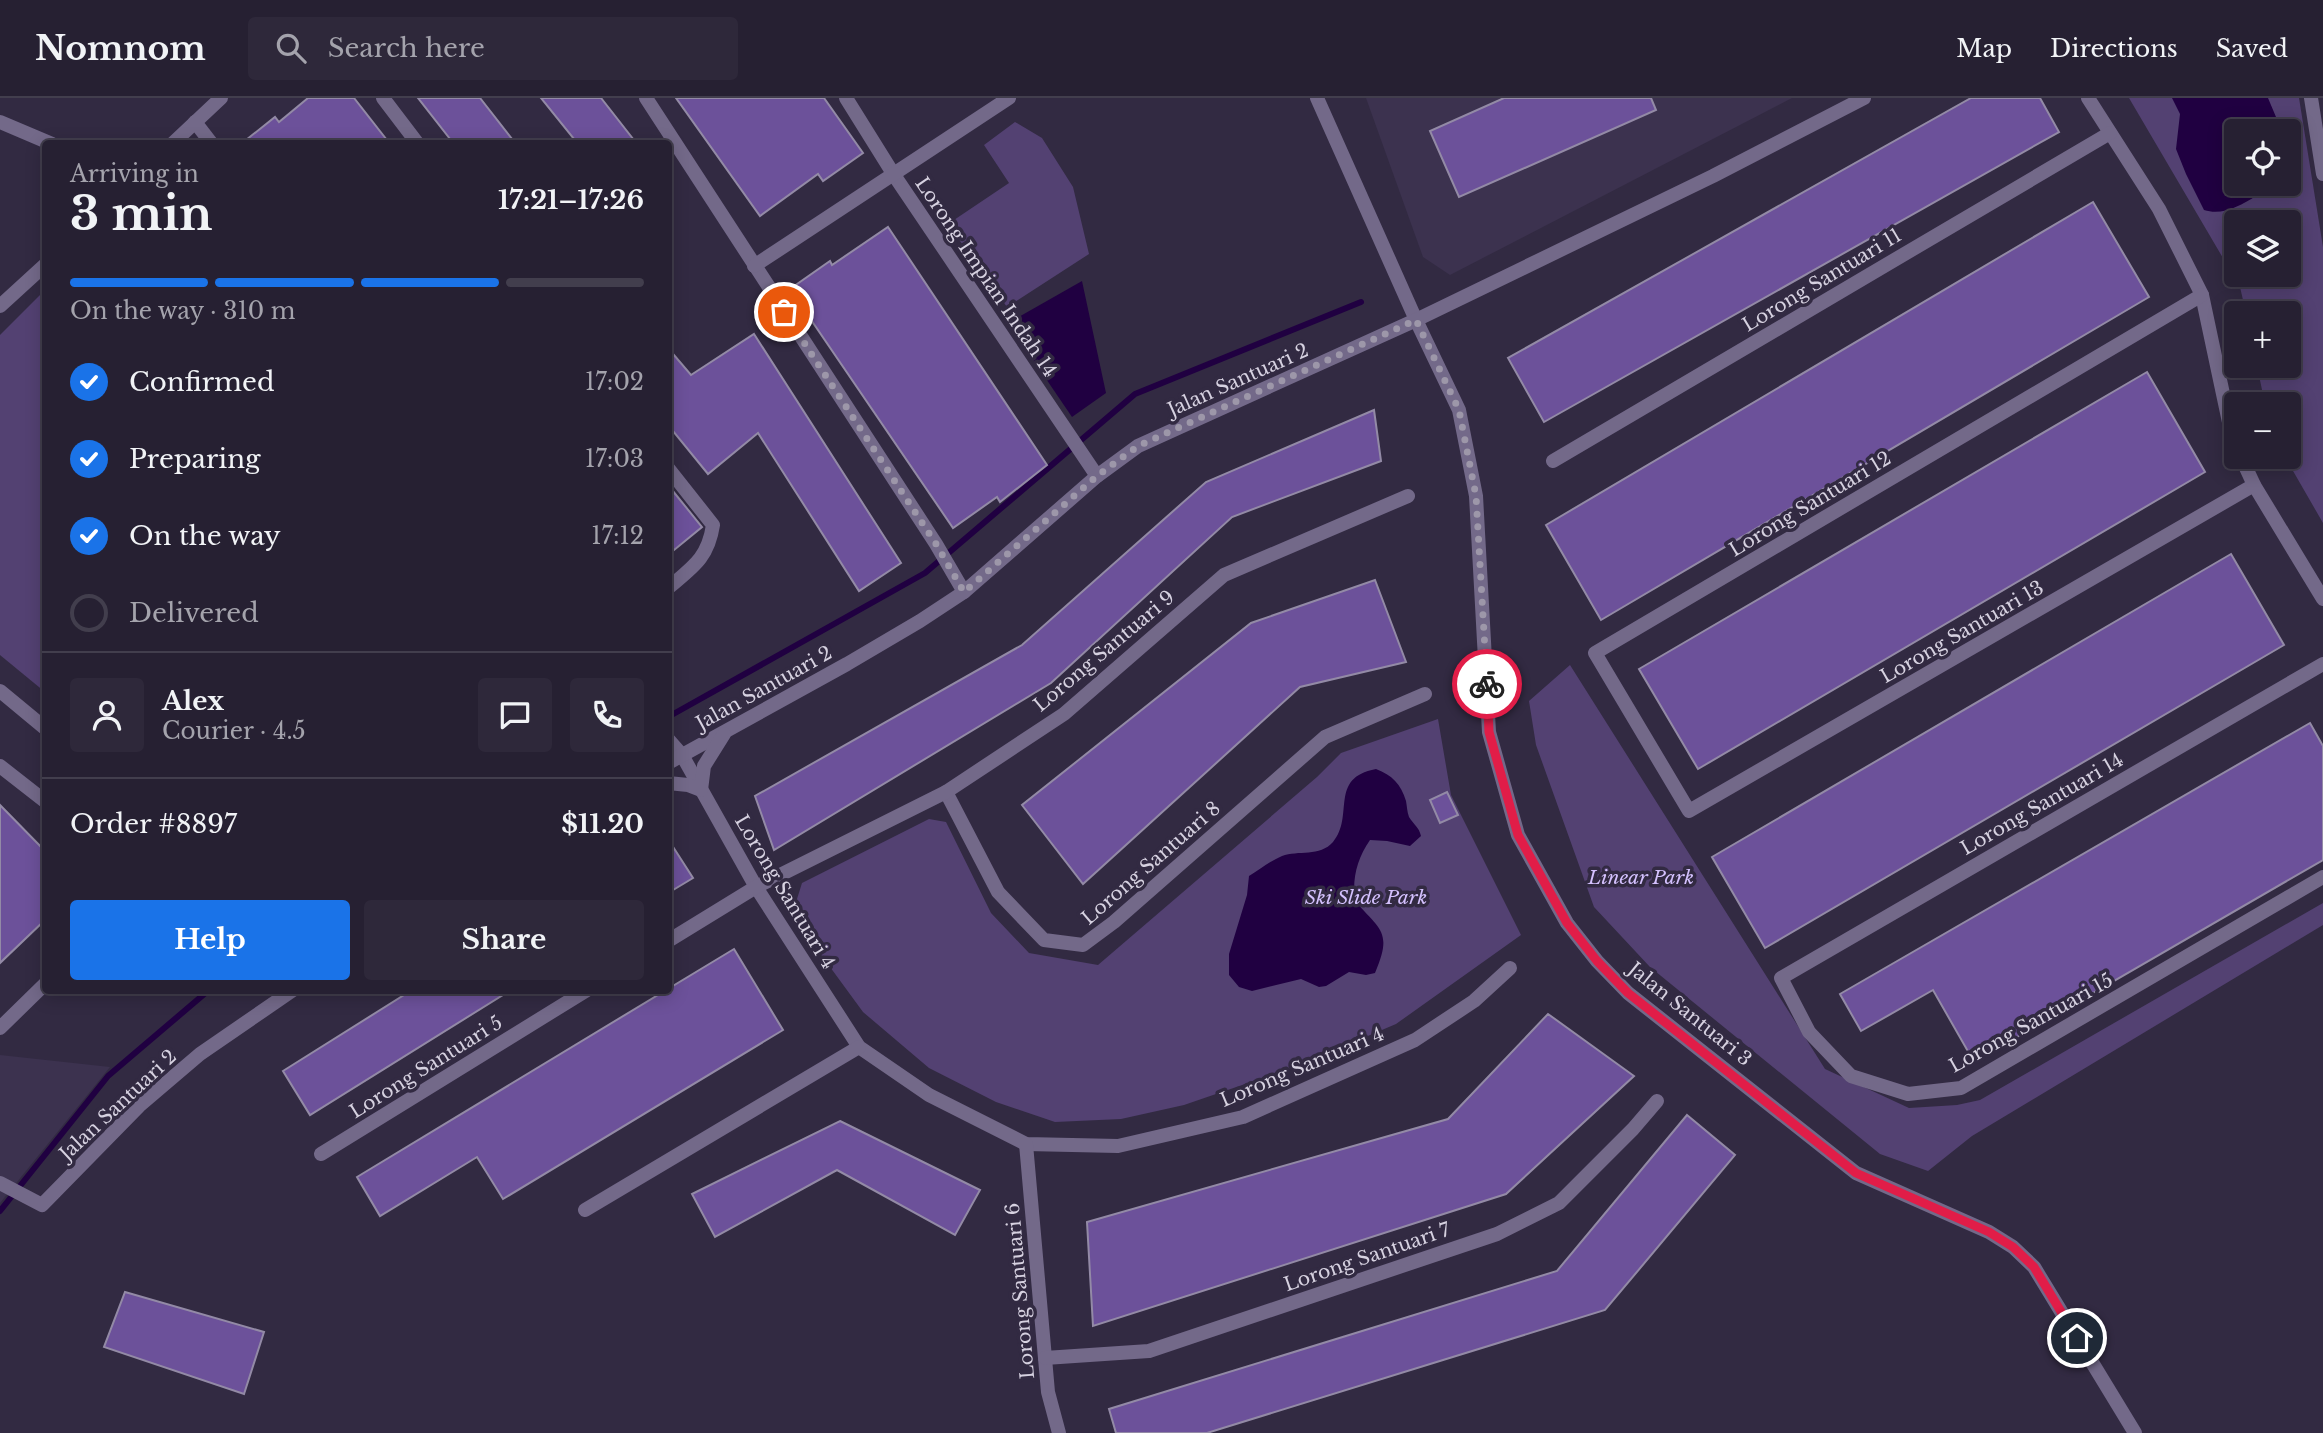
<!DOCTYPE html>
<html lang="en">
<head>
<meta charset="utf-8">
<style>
	body { margin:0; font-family:"Libre Baskerville",serif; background:#2e283a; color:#f1f3f6; height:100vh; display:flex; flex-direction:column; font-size:26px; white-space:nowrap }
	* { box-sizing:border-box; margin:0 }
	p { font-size:23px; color:#a4a3ac }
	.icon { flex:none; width:38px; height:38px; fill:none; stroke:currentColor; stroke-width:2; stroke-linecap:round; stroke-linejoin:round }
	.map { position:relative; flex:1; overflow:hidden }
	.sheet { position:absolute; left:42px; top:42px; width:630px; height:854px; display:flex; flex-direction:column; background:#262032; border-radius:7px; box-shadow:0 4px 18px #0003,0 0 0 2px #423e4d }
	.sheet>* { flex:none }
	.controls { position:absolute; left:2224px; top:21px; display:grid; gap:14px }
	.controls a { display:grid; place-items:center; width:77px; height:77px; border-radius:7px; background:#262032; box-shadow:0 4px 18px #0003,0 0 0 2px #423e4d; font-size:35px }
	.pin { position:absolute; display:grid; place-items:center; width:60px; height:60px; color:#fff; margin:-30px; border:4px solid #fff; border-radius:50%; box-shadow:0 2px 7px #0007 }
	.courier { position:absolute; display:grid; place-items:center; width:70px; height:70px; margin:-35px; border:5px solid #e11d48; border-radius:50%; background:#fff; color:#222; box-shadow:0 2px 9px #0007 }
	.headline em { font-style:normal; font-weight:700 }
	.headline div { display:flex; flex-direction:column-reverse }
	.headline { display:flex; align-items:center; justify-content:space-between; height:119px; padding:0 28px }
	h1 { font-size:46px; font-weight:700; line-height:52px }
	.bar { display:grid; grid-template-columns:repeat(4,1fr); gap:10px 7px; align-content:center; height:84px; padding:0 28px }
	.bar i { height:9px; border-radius:5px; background:#423e4d }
	.bar .on { background:#1a73e8 }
	.bar p { grid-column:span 4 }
	.line { display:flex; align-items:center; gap:18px; padding:0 28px; border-top:2px solid #423e4d }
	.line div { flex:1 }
	.round { display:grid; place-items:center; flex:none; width:74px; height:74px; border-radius:7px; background:#2e283a }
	ol { padding:0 28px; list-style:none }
	li { display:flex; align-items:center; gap:21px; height:77px }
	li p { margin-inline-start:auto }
	li .icon { padding:7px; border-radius:50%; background:#1a73e8; color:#fff; stroke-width:4 }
	li:last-child { color:#a4a3ac }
	li i { width:38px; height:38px; border:4px solid #423e4d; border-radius:50% }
	.primary-button { display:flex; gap:14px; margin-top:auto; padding:14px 28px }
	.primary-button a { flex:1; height:80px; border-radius:7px; background:#1a73e8; color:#fff; font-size:28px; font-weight:700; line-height:80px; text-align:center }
	.primary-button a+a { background:#2e283a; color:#f1f3f6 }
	header { display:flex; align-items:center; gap:42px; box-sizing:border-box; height:98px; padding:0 35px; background:#262032; border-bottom:2px solid #423e4d }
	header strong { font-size:33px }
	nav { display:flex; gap:38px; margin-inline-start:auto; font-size:24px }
	.search { width:490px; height:63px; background:#2e283a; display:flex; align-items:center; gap:18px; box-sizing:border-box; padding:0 24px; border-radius:7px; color:#a4a3ac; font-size:26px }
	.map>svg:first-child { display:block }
</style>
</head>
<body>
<header>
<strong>Nomnom</strong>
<div class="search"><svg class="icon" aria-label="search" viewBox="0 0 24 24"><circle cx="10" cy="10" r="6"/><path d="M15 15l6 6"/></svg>Search here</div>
<nav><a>Map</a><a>Directions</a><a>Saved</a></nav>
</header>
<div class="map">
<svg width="2323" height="1335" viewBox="0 0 2323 1335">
	<rect width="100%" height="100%" fill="#322a42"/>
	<g fill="#3c324f">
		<path d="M1366,0h426l-342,177 -27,-18z"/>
		<path d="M0,957l110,12 -110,136z"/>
	</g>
	<g fill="#534172" fill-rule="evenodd">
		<path d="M2129,0h170l24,149v276l-38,-66h4v-53h-24l-8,-38h32v-53h-43l-6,-26zM2236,33h53v53h-53zM2236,124h53v53h-53z"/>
		<path d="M1015,24l27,16 31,49 16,67 -82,53 -59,-83 61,-41 -25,-38z"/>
		<path d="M45,192v402l-45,-37v-320z"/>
		<path d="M1570,567l255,404 84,39 48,-3 23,-5 343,-197v22l-351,211 -44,35 -48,-17 -230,-187 -56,-60 -58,-162 -7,-44z"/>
		<path d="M1438,621l13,76 70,140 -125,89 -99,42 -113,39 -63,14 -66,3 -59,-20 -67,-34 -66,-56 -71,-97 10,-32 127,-64 17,3 45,91 38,40 69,12 219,-188 24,-24z"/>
	</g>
	<g fill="#200041">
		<path d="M2172,0h96l8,19v14h-40v53h22l-2,12c-16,10 -34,20 -52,14l-18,-36 -10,-25 4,-35z"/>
		<path d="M1082,183l24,112 -34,24 -64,-94z"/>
		<path d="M1376,671c16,6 25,15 30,32 1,5 1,11 3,16 5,8 10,10 12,19l-11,10 -23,-5 -17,-1c-13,19 -18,38 -15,61 25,29 38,30 20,72l-9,2 -17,-3 -23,14 -7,1 -18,-8 -49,12 -13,-4 -10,-12v-21l18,-59 2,-19c10,-6 21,-15 33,-20 16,-6 38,1 51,-14 22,-26 -5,-64 43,-73z"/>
	</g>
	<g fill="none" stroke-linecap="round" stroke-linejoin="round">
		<g stroke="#200041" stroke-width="6">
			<path d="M668,619l257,-144 210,-179 226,-92"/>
			<path d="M0,1113l108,-135 101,-86"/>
		</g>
	</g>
	<g fill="#6c519a" stroke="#938aa6" stroke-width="2">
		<path d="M308,0h46l36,46h-149l34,-27 4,5z"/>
		<path d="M418,0h62l36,46h-62z"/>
		<path d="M541,0h60l36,46h-59z"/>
		<path d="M676,0h148l39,55 -40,28 -5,-7 -58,42z"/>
		<path d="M1504,0h147l5,12 -197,87 -29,-66z"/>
		<path d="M1971,0h69l19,34 -515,290 -36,-64z"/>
		<path d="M2093,104l56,95 -548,323 -55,-95z"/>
		<path d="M888,129l159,238 -47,37 -3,-5 -44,31 -163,-239 40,-28 2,4z"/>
		<path d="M754,236l147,229 -42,28 -101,-158 -50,41 -40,-49v-77l23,27z"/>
		<path d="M2147,274l58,100 -507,297 -59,-100z"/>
		<path d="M1374,312l7,51 -149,56 -181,166 -277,167 -19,-54 267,-151 184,-163z"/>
		<path d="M668,387l34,42 -34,28z"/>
		<path d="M2231,456l53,91 -519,303 -53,-91z"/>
		<path d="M1375,482l31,82 -106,25 -217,197 -61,-79 229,-182z"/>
		<path d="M2310,625l13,23v114l-349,202 -41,-72 -72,41 -21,-37z"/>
		<path d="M1447,694l11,23 -18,8 -10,-23z"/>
		<path d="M0,707l46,47v67l-46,44z"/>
		<path d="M668,741l25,39 -25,15z"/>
		<path d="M734,851l49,81 -280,169 -26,-42 -97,59 -23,-39z"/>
		<path d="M412,892h99l-201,125 -27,-44z"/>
		<path d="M1548,916l86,62 -128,118 -413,132 -6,-104 361,-103z"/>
		<path d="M1687,1017l48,40 -130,155 -398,123h-91l-7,-24 448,-138z"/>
		<path d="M840,1023l140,69 -25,45 -118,-65 -122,67 -23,-43z"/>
		<path d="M125,1194l139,40 -20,62 -140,-47z"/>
	</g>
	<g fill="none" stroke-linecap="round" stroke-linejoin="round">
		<g stroke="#736989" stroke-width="14">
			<path d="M383,0l35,46"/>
			<path d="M646,0l290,446 28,48"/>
			<path d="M846,0l48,77 203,301"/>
			<path d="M1317,0l99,222 43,90 17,86 13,236 29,103 49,88 30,38 31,32 228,180 133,59 24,15 21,20 101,166"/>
			<path d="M2088,0l71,111 43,86 31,146 3,7"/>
			<path d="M2311,0l12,76"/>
			<path d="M0,24l52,22"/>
			<path d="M195,24l17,22"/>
			<path d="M172,46l49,-46"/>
			<path d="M754,168l255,-168"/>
			<path d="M2202,197l-607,358 94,158 565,-326"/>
			<path d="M0,208l46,-42"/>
			<path d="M2241,359l13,28 69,114"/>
			<path d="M1553,363l557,-328"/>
			<path d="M668,370l45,57c-5,33 -20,42 -45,63"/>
			<path d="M2323,566l-542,314 28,54 42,44 57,18 53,-6 362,-211"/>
			<path d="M0,593l46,38"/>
			<path d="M668,641l14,16 74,132 103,160 70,48 97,49 92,2 125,-29 172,-77 59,-39 36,-33"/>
			<path d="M668,665l179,-99 73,-43 44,-29 133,-116 41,-30 278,-126 297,-144 151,-78"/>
			<path d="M0,668l46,36"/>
			<path d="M668,685l20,2 13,5 3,-24 20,-32"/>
			<path d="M946,694l52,100 46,48 39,5 31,-23 211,-185 100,-43"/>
			<path d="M668,843l88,-54 190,-95 118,-78 160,-139 184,-79"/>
			<path d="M0,930l46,-45"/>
			<path d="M1026,1046l22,248 11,41"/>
			<path d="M321,1056l266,-164"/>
			<path d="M0,1085l42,22 97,-99 61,-52 93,-64"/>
			<path d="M585,1112l274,-163"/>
			<path d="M1045,1260l104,-7 348,-117 62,-31 74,-74 24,-28"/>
		</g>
	</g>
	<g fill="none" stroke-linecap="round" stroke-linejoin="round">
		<path stroke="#9d97a9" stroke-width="7" stroke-dasharray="0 12.6" d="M784,214l152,232 28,48 133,-116 41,-30 278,-126 43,90 17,86 11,188"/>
		<path stroke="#e11d48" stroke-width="9" d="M1487,586l2,48 29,103 49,88 30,38 31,32 228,180 133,59 24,15 21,20 43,71"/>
	</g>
	<g text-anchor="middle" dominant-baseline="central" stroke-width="7" stroke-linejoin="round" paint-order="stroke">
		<g font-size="19" fill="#d6d1e0" stroke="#322a42">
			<text transform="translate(986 179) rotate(56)">Lorong Impian Indah 14</text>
			<text transform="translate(1822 182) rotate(-31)">Lorong Santuari 11</text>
			<text transform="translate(1238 282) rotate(-24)">Jalan Santuari 2</text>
			<text transform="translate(1810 406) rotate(-31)">Lorong Santuari 12</text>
			<text transform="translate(1962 534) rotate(-30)">Lorong Santuari 13</text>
			<text transform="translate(1104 553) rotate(-40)">Lorong Santuari 9</text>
			<text transform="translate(764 590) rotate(-29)">Jalan Santuari 2</text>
			<text transform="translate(2042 706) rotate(-30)">Lorong Santuari 14</text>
			<text transform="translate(1151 765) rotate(-41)">Lorong Santuari 8</text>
			<text transform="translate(785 794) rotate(59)">Lorong Santuari 4</text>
			<text transform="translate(1690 916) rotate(39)">Jalan Santuari 3</text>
			<text transform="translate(2031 925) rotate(-29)">Lorong Santuari 15</text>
			<text transform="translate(426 969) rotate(-32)">Lorong Santuari 5</text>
			<text transform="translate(1302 969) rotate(-23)">Lorong Santuari 4</text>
			<text transform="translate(118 1007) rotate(-43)">Jalan Santuari 2</text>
			<text transform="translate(1367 1159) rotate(-19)">Lorong Santuari 7</text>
			<text transform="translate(1020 1193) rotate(-95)">Lorong Santuari 6</text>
		</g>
		<g font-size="19" font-style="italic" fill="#d4c1fe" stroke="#322a42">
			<text x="1641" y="779">Linear Park</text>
			<text x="1366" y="799">Ski Slide Park</text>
		</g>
	</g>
</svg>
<div class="controls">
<a><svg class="icon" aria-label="locate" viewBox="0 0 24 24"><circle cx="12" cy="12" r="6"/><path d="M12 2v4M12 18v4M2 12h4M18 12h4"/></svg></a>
<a><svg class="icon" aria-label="layers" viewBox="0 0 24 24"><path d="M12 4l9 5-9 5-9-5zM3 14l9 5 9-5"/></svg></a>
<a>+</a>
<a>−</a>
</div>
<div class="pin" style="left:784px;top:214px;background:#ea580c"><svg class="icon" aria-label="bag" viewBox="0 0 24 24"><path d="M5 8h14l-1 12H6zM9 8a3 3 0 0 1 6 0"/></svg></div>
<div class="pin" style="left:2077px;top:1240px;background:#1f2937"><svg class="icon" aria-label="home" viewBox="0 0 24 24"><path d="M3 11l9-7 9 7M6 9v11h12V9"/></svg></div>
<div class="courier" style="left:1487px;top:586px"><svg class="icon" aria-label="bike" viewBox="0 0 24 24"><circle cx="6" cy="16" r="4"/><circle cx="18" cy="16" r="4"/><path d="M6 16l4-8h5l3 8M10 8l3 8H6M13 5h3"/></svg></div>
<section class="sheet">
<div class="headline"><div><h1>3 min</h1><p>Arriving in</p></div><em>17:21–17:26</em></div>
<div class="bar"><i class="on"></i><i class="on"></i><i class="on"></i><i></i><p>On the way · 310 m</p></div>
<ol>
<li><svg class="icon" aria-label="check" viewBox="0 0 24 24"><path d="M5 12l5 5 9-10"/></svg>Confirmed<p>17:02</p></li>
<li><svg class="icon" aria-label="check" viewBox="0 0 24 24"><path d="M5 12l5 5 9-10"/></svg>Preparing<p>17:03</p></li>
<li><svg class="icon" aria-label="check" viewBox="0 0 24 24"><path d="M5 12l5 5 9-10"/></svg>On the way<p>17:12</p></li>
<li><i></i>Delivered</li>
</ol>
<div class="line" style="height:126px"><a class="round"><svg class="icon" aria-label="person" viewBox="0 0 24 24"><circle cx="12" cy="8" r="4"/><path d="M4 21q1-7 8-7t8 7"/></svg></a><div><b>Alex</b><p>Courier · 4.5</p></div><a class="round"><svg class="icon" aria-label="chat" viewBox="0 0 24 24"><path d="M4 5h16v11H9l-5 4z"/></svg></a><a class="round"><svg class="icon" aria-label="phone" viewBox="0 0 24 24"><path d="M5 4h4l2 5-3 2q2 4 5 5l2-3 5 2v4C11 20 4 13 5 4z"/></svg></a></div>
<div class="line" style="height:91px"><div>Order #8897</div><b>$11.20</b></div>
<div class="primary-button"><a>Help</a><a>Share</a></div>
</section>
</div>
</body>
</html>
